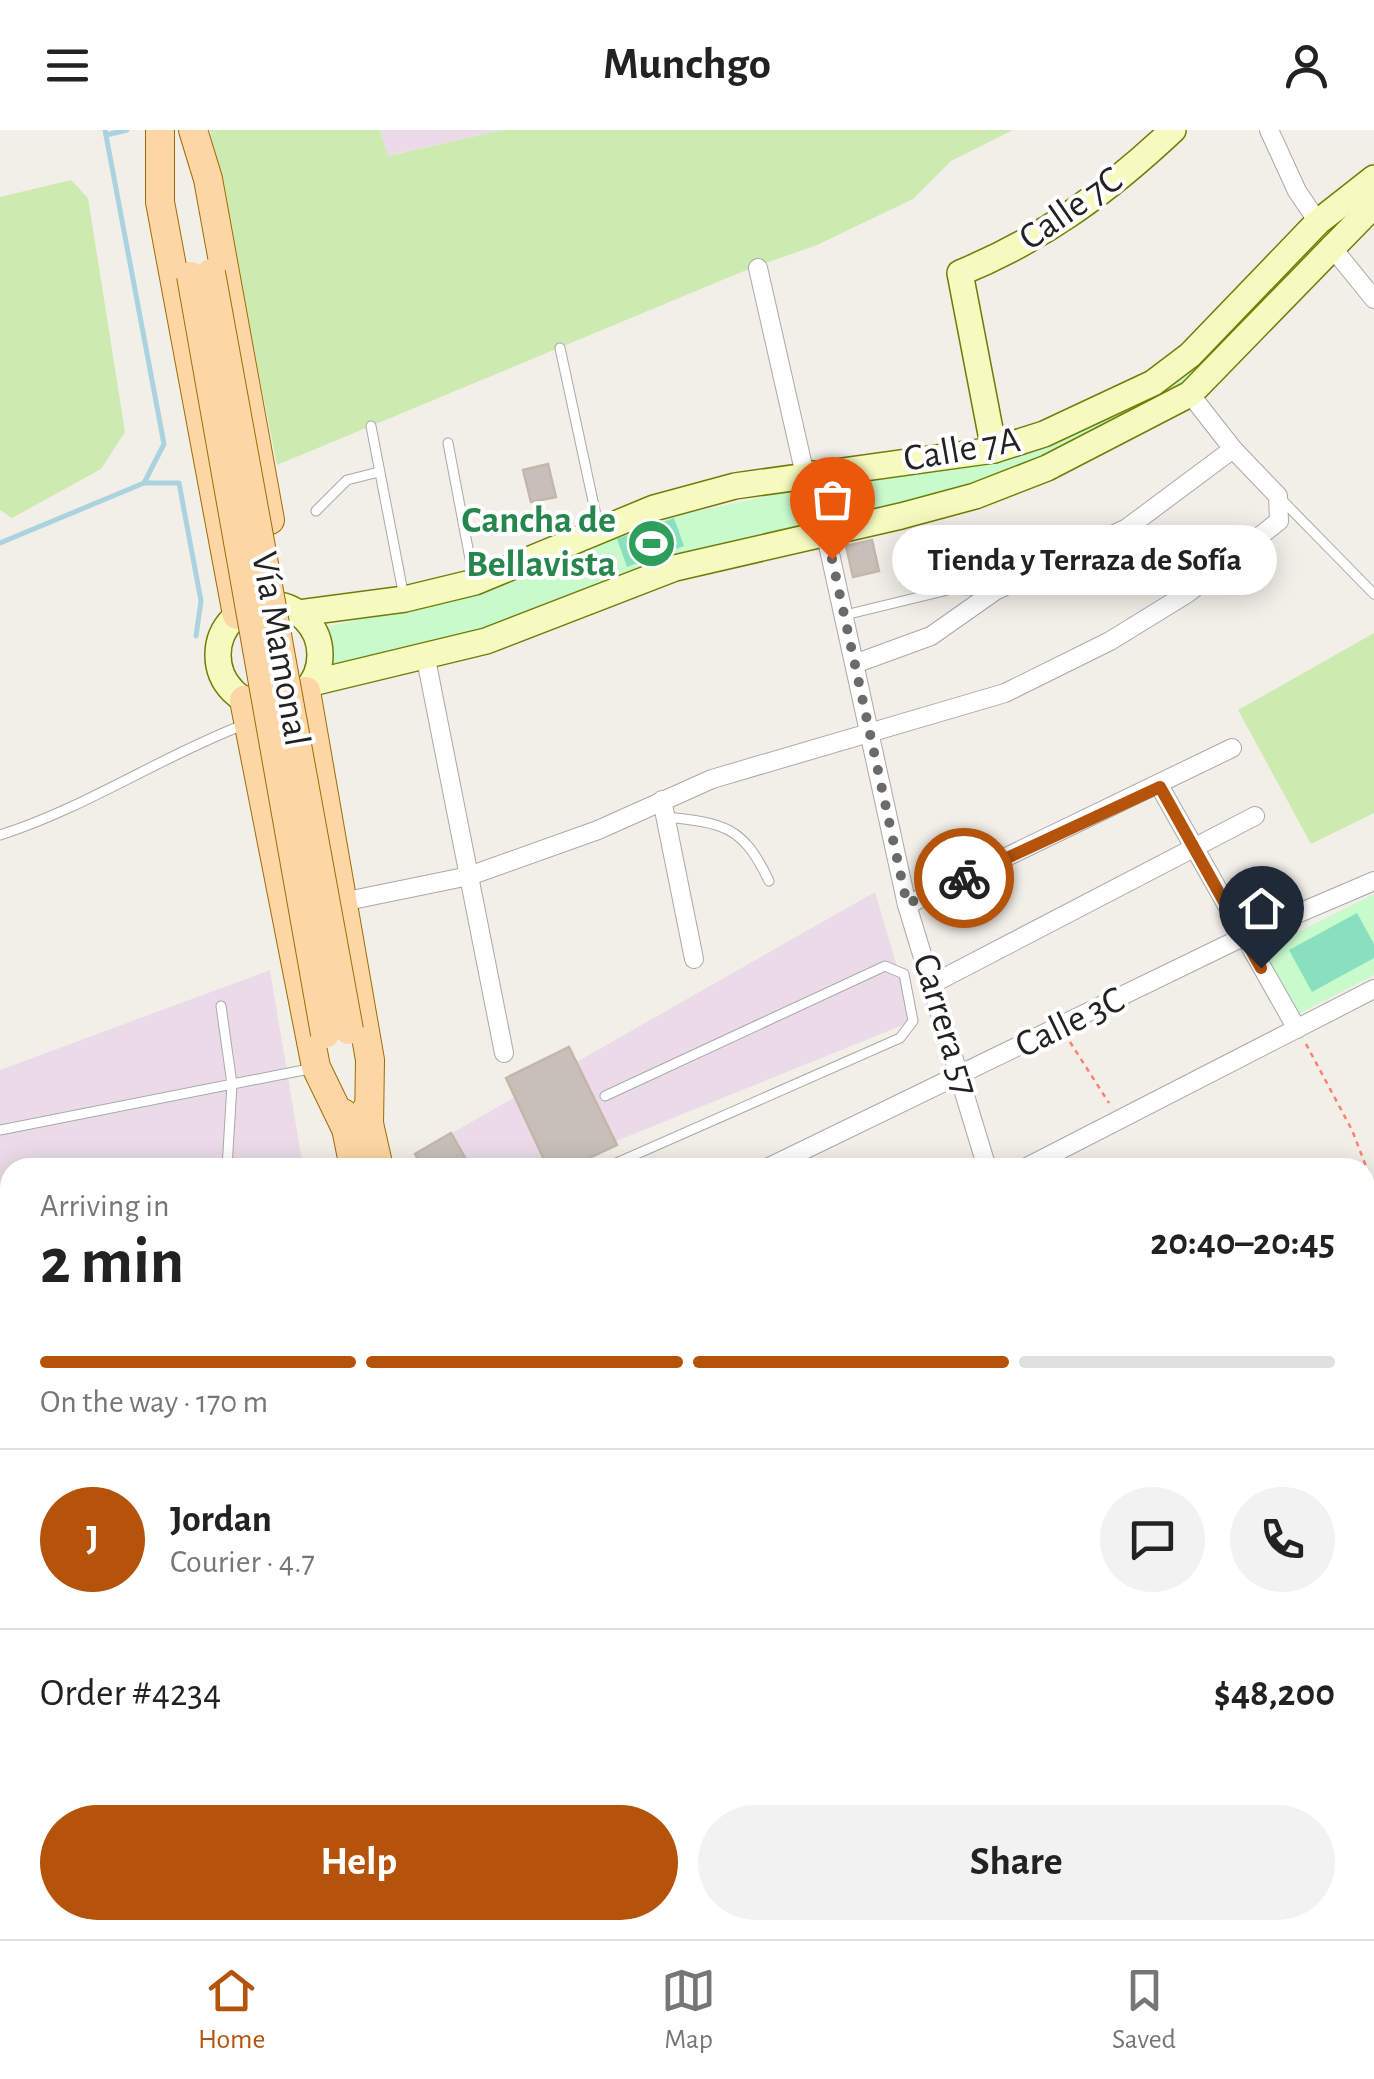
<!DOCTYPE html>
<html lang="en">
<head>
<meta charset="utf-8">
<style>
	body { margin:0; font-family:"Alegreya Sans",sans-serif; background:#f2f2f2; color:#222; height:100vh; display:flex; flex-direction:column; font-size:38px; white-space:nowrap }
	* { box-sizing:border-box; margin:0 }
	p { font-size:32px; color:#767676 }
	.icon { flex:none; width:55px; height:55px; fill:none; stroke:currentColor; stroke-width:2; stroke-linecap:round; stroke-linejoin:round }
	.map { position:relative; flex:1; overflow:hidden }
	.sheet { position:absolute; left:0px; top:1028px; width:1375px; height:782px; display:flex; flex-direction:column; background:#fff; border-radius:30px 30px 0 0; box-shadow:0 5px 25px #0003 }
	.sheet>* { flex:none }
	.pin { position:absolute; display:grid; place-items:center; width:85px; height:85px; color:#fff; margin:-102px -42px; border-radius:50% 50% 50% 0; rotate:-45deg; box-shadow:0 0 10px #0007 }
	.pin .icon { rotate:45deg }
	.courier { position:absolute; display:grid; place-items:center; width:100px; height:100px; margin:-50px; border:8px solid #b45309; border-radius:50%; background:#fff; color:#222; box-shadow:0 2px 12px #0007 }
	.bubble { position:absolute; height:70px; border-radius:35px; background:#fff; box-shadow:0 5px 25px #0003; font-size:32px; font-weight:700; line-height:70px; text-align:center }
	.headline em { font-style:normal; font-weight:700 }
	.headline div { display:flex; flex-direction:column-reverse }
	.headline { display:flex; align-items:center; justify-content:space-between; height:170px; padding:0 40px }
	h1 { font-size:65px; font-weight:700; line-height:75px }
	.bar { display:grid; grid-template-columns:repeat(4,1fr); gap:15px 10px; align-content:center; height:120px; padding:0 40px }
	.bar i { height:12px; border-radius:8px; background:#e0e0e0 }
	.bar .active { background:#b45309 }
	.bar p { grid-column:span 4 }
	.line { display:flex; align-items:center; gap:25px; padding:0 40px; border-top:2px solid #e0e0e0 }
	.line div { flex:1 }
	.round { display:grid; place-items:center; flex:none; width:105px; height:105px; border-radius:52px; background:#f2f2f2 }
	.button { display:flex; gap:20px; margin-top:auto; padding:20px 40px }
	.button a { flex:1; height:115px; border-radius:60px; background:#b45309; color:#fff; font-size:40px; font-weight:700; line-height:115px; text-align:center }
	.button a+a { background:#f2f2f2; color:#222 }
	header { display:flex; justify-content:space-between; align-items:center; height:130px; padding:0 40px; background:#fff; font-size:45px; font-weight:700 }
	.tabs { display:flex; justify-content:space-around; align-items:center; height:140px; border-top:2px solid #e0e0e0; background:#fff; font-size:28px; color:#767676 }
	.tabs a { display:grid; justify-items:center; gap:5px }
	.tabs .active { color:#b45309 }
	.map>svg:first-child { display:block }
</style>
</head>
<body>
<header><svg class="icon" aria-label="menu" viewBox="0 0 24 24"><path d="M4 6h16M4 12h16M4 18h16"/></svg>Munchgo<svg class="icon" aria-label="person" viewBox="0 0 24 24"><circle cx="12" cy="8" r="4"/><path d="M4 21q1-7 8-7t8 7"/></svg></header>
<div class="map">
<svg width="1374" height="1809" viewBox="0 0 1374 1809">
	<rect width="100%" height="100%" fill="#f2efe9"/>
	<path fill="#e0dfdf" d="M1374,1434v375h-242l13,-9h220v-363z"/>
	<g fill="#ebdbe8">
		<path d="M380,0h123l-116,26z"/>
		<path d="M875,762l38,129 -361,146h-136l-1,-13z"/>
		<path d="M270,840l33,197 -293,1v130l-10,2v-230z"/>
		<path d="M10,1544v256h77l6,9h-93v-264z"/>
		<path d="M456,1800h689l-13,9h-678z"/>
	</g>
	<g fill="#cdebb0">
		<path d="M210,0h170l8,26 115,-26h510l-62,31 -38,38 -96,46 -73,26 -467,194z"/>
		<path d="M71,50l17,18 37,234 -24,37 -89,49 -12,-8v-313z"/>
		<path d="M1374,503v180l-63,31 -73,-134z"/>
	</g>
	<path fill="#add19e" d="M1374,1626v183h-76l-6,-9h73v-167z"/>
	<g fill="#c8facc">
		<path d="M1374,66l-59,50 -132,142 -180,88 -171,47 -6,-39 171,-26 177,-83 153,-153z"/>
		<path d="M796,360l11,40 -252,80 -232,66 5,-22 -11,-25 163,-37 182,-73z"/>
		<path d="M1374,764v81l-78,40 -33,-65z"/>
	</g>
	<g fill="#88e0be">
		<path d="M674,388l10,28 -57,21 -10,-28z"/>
		<path d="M1357,783l17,31v14l-62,34 -23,-42z"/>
	</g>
	<path fill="#aad3df" d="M1173,1800h119l6,9h-130z"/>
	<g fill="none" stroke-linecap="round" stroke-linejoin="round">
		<g stroke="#aad3df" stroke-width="5">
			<path d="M105,0l59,314 -20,39"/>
			<path d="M106,5l21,-5"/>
			<path d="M0,413l144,-60h35l22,118 -5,35"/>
		</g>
	</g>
	<g fill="#c7bfb8" stroke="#c4b6ab" stroke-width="2.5">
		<path d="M548,334l8,33 -25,5 -8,-32z"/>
		<path d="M872,410l7,31 -26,6 -7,-31z"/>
		<path d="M569,917l48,98 -49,23h-20l-42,-90z"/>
		<path d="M451,1003l20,35h-48l-8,-14z"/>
	</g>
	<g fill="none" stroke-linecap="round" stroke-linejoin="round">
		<defs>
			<g id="lane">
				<path d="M560,218l39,181"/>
				<path d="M371,296l33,171"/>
				<path d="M448,313l26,137"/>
				<path d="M1280,368l94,96"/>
				<path d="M316,381l31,-31 32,-8"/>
				<path d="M845,485l107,-26 37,2"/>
				<path d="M666,687c58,6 77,9 103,64"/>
				<path d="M0,705c85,-27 160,-78 243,-110"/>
				<path d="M221,876l11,78 -5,84"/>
				<path d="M0,1000l314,-62"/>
				<path d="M605,1038l295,-130 13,-17 -9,-47 -19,-8 -280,130"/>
				<path d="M0,1083l10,-1"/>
				<path d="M1365,1375l9,-4"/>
				<path d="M0,1479l10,-4"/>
				<path d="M0,1564l10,-2"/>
				<path d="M0,1623l10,-1"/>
				<path d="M0,1777l10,-3"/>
				<path d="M552,1800l4,9"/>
				<path d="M1040,1800l5,9"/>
				<path d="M461,1809l25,-9"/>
				<path d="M901,1809l23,-9"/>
			</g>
			<g id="street">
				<path d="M1269,0l28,61 21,31"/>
				<path d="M1330,115l44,54"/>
				<path d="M758,138l47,207"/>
				<path d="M825,401l82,374 80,263"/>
				<path d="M426,529l78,394"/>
				<path d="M857,533l74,-27 64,-45 132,-63 106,-79"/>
				<path d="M1160,657l137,242"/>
				<path d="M662,670l32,159"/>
				<path d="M342,772l127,-26 129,-46 114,-51 293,-86 105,-52 78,-48 91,-72 -1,-25 -45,-47 -43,-55"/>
				<path d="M907,775l325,-157"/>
				<path d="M934,853l321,-167"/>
				<path d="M767,1038l476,-231 131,-56"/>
				<path d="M1025,1038l349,-179"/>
				<path d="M1365,1095l9,-5"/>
				<path d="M0,1183l10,-1"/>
				<path d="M0,1287l10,34"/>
				<path d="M1365,1496l9,-3"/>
				<path d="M1365,1564l9,-5"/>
				<path d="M1365,1679l9,-9"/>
				<path d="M1365,1757l9,7"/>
				<path d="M122,1800l4,9"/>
				<path d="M341,1800l3,9"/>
				<path d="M1146,1809l11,-9"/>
			</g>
			<g id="secondary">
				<path d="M994,320l-34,-177c83,-34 147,-81 213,-143"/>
				<path d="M813,344l12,57"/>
				<circle cx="269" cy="525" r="51"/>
				<path d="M299,483l106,-14 70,-17 179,-74 81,-22 259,-36 50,-16 109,-51 37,-28 128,-133 56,-44"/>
				<path d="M312,553l174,-42 189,-73 226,-52 74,-20 72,-28 143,-74 184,-189"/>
			</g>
			<g id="primary">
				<path d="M160,0v72l77,413"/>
				<path d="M193,0l15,49 62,341"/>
				<path d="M306,561l64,369 -1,65"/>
				<path d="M244,570l72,367 30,62"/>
				<path d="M366,980l13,58"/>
				<path d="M343,983l11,55"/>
				<path d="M428,1809l2,-9"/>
				<path d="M449,1809l1,-9"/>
			</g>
		</defs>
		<use href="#lane" stroke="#a9a9a9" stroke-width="11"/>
		<use href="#street" stroke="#a9a9a9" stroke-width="20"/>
		<use href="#secondary" stroke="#707d05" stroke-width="28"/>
		<use href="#primary" stroke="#a06b00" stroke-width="30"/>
		<g stroke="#fa8072" stroke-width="2.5" stroke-dasharray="5 5" stroke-linecap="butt">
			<path d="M1070,912l39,61"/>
			<path d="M1306,914l46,86 22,57"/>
		</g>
		<use href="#lane" stroke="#fff" stroke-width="9"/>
		<use href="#street" stroke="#fff" stroke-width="18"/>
		<use href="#secondary" stroke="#f7fabf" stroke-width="25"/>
		<use href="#primary" stroke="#fcd6a4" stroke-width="28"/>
		<defs>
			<g id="primary-bridge">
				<path d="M211,143l138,757"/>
				<path d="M191,146l134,758"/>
			</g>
		</defs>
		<use href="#primary-bridge" stroke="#a06b00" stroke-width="30" stroke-linecap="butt"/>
		<use href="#primary-bridge" stroke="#fcd6a4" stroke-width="28"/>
	</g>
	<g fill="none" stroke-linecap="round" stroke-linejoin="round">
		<path stroke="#6b6a68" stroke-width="10" stroke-dasharray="0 18" d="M832,429l75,345 57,-26"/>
		<path stroke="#b45309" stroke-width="12" d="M964,748l196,-91 101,181"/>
	</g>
	<defs>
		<symbol id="stadium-disc" viewBox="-11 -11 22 22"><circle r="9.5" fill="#2e9e5b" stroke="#fff"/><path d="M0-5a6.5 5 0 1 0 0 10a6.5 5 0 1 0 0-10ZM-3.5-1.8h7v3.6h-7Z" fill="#fff"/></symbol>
	</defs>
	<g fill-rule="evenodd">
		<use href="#stadium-disc" x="624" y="386" width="55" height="55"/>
	</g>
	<g text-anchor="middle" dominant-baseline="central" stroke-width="8" stroke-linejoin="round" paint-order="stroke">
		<g font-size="38" fill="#222" stroke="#fff">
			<text transform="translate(1071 79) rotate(-35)">Calle 7C</text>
			<text transform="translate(962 320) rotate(-10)">Calle 7A</text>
			<text transform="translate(280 519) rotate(80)">Vía Mamonal</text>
			<text transform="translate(1070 893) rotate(-26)">Calle 3C</text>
			<text transform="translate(945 895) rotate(73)">Carrera 57</text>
		</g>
		<g font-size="38" font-weight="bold" fill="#27864d" stroke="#fff" text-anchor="end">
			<text x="616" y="391">Cancha de<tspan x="616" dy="44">Bellavista</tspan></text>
		</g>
	</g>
</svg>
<div class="pin" style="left:832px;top:429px;background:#ea580c"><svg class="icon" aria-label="bag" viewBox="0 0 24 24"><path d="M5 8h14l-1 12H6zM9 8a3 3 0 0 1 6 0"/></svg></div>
<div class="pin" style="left:1261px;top:838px;background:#1f2937"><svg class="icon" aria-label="home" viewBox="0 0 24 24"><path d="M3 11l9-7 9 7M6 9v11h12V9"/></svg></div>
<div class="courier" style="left:964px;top:748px"><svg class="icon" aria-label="bike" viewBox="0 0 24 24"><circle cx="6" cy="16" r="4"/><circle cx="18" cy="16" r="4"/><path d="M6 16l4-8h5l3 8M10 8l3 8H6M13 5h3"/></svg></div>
<div class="bubble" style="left:892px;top:395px;width:385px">Tienda y Terraza de Sofía</div>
<section class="sheet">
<div class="headline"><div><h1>2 min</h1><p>Arriving in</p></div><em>20:40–20:45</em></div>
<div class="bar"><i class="active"></i><i class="active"></i><i class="active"></i><i></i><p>On the way · 170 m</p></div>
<div class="line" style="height:180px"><b class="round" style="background:#b45309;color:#fff">J</b><div><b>Jordan</b><p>Courier · 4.7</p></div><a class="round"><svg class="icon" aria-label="chat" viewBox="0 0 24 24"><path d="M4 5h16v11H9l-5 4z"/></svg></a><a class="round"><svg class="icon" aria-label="phone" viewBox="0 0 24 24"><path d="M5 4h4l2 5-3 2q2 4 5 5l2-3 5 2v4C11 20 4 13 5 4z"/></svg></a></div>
<div class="line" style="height:130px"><div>Order #4234</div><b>$48,200</b></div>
<div class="button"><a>Help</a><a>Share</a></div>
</section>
</div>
<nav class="tabs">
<a class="active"><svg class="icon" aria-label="home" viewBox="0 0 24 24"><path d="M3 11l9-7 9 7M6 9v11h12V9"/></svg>Home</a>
<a><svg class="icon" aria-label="map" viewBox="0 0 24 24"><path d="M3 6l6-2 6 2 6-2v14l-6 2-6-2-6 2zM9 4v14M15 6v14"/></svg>Map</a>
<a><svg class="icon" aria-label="saved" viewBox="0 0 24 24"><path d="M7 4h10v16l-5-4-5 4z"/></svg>Saved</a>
</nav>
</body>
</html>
